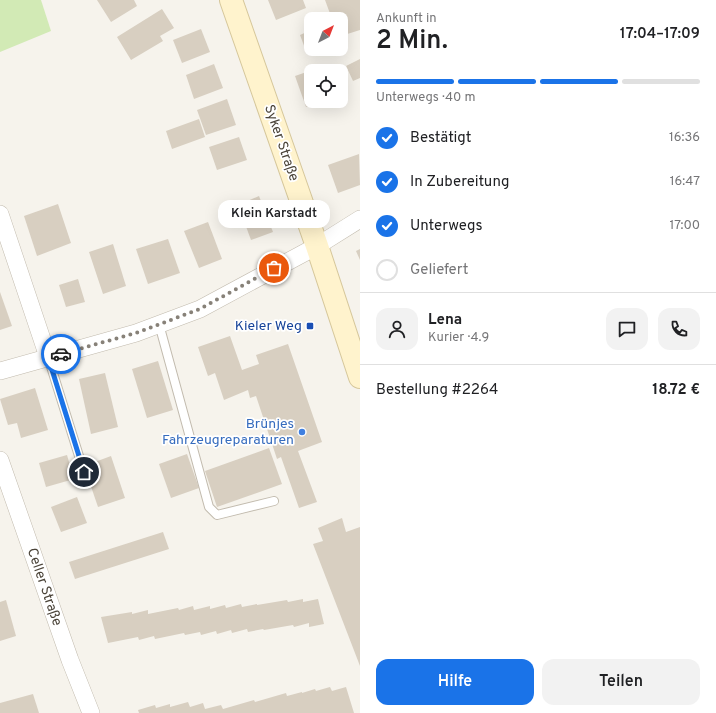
<!DOCTYPE html>
<html lang="de">
<head>
<meta charset="utf-8">
<style>
	body { margin:0; font-family:Overpass,sans-serif; background:#f2f2f2; color:#202124; height:100vh; display:flex; flex-direction:column; font-size:15px; white-space:nowrap }
	* { box-sizing:border-box; margin:0 }
	p { font-size:13px; color:#757577 }
	.icon { flex:none; width:22px; height:22px; fill:none; stroke:currentColor; stroke-width:2; stroke-linecap:round; stroke-linejoin:round }
	.map { position:relative; flex:1; overflow:hidden }
	.side { display:flex; flex-direction:column; background:#fff; width:356px }
	.side>* { flex:none }
	.needle { width:26px; rotate:42deg }
	.buttons { position:absolute; left:304px; top:12px; display:grid; gap:8px }
	.buttons a { display:grid; place-items:center; width:44px; height:44px; border-radius:8px; background:#fff; box-shadow:0 4px 16px #0002; font-size:20px }
	.pin { position:absolute; display:grid; place-items:center; width:34px; height:34px; color:#fff; margin:-17px; border:2px solid #fff; border-radius:50%; box-shadow:0 1px 4px #0007 }
	.courier { position:absolute; display:grid; place-items:center; width:40px; height:40px; margin:-20px; border:3px solid #1a73e8; border-radius:50%; background:#fff; color:#222; box-shadow:0 1px 5px #0007 }
	.bubble { position:absolute; height:28px; border-radius:12px; background:#fff; box-shadow:0 4px 16px #0002; font-size:13px; font-weight:600; line-height:28px; text-align:center }
	.headline em { font-style:normal; font-weight:600 }
	.headline div { display:flex; flex-direction:column-reverse }
	.headline { display:flex; align-items:center; justify-content:space-between; height:68px; padding:0 16px }
	h1 { font-size:26px; font-weight:600; line-height:30px }
	.bar { display:grid; grid-template-columns:repeat(4,1fr); gap:6px 4px; align-content:center; height:48px; padding:0 16px }
	.bar i { height:5px; border-radius:3px; background:#e0e0e0 }
	.bar .on { background:#1a73e8 }
	.bar p { grid-column:span 4 }
	.line { display:flex; align-items:center; gap:10px; padding:0 16px; border-top:1px solid #e0e0e0 }
	.line div { flex:1 }
	.round { display:grid; place-items:center; flex:none; width:42px; height:42px; border-radius:12px; background:#f2f2f2 }
	ol { padding:0 16px; list-style:none }
	li { display:flex; align-items:center; gap:12px; height:44px }
	li p { margin-inline-start:auto }
	li .icon { padding:4px; border-radius:50%; background:#1a73e8; color:#fff; stroke-width:4 }
	li:last-child { color:#757577 }
	li i { width:22px; height:22px; border:2px solid #e0e0e0; border-radius:50% }
	.action { display:flex; gap:8px; margin-top:auto; padding:8px 16px }
	.action a { flex:1; height:46px; border-radius:12px; background:#1a73e8; color:#fff; font-size:16px; font-weight:600; line-height:46px; text-align:center }
	.action a+a { background:#f2f2f2; color:#202124 }
	main { display:flex; flex:1; min-height:0 }
	.map>svg:first-child { display:block }
</style>
</head>
<body>
<main>
<div class="map">
<svg width="360" height="713" viewBox="0 0 360 713">
	<rect width="100%" height="100%" fill="#f6f3ec"/>
	<path fill="#d2eab5" d="M0,0h41l10,31 -51,21z"/>
	<g fill="#d8cfc1">
		<path d="M97,0h37l3,6 -26,16z"/>
		<path d="M268,0h35l3,8 -30,12z"/>
		<path d="M325,0h35v30l-19,6v-17h-9z"/>
		<path d="M162,9l12,19 -14,8 3,5 -32,19 -14,-23z"/>
		<path d="M201,29l9,23 -28,11 -9,-23z"/>
		<path d="M311,30v19l-5,2 -6,-16z"/>
		<path d="M360,59v19l-7,3 -7,-15z"/>
		<path d="M214,64l9,24 -29,11 -8,-24z"/>
		<path d="M321,67l2,4h-12v30h13l-18,6 -11,-31z"/>
		<path d="M227,99l9,26 -30,10 -9,-25z"/>
		<path d="M199,119l6,18 -33,12 -6,-18z"/>
		<path d="M239,137l8,23 -30,10 -8,-23z"/>
		<path d="M359,154l1,31 -22,8 -10,-28z"/>
		<path d="M259,196l14,36 -22,8 -13,-35z"/>
		<path d="M58,204l13,39 -34,13 -13,-40z"/>
		<path d="M208,222l14,37 -23,9 -15,-37z"/>
		<path d="M168,239l12,34 -32,11 -12,-35z"/>
		<path d="M113,244l13,42 -23,8 -14,-42z"/>
		<path d="M360,249v11l-4,-9z"/>
		<path d="M78,279l7,23 -19,5 -7,-22z"/>
		<path d="M0,292l12,34 -12,4z"/>
		<path d="M230,336l12,34 17,-6 -3,-9 32,-11 34,98 -24,9 19,51 -18,6 -18,-51 -4,2 -21,-63 -6,2 -2,-8 -24,10 -9,-27 -7,3 -10,-29z"/>
		<path d="M158,361l15,49 -26,8 -15,-49z"/>
		<path d="M105,373l13,54 -27,7 -12,-55z"/>
		<path d="M35,388l13,42 -27,8 -4,-15 -9,2 -8,-26z"/>
		<path d="M269,448l13,36 -65,23 -12,-36z"/>
		<path d="M187,454l12,34 -28,10 -12,-34z"/>
		<path d="M67,455l7,24 -28,8 -7,-24z"/>
		<path d="M111,456l14,42 -27,9 -14,-41z"/>
		<path d="M77,497l10,26 -26,9 -10,-25z"/>
		<path d="M342,518l4,14 14,-5v139l-47,-122 10,-3 -5,-13z"/>
		<path d="M163,532l6,17 -94,30 -6,-17z"/>
		<path d="M303,599v3l15,-3 6,25 -15,3v-4l-15,4 -1,-2 -29,5 -1,-1 -15,3 -1,-3 -15,4 -1,-3 -14,4 -1,-3 -15,4 -1,-3 -15,3 -1,-2 -29,6 -1,-3 -15,4 -1,-3 -30,6 -7,-26 31,-5v2l16,-4v4l30,-6 1,2 14,-4 1,4 16,-4v3l15,-4 1,3 15,-4 1,3 15,-3v1l30,-5 1,2z"/>
		<path d="M6,600l10,36 -16,5v-39z"/>
		<path d="M330,687l2,4 14,-4 8,26h-215l-1,-3 17,-5 1,3 14,-4v3l18,-5 2,5 13,-4 2,6 16,-4 2,4 31,-9 1,2 31,-9 1,3 15,-4v1l13,-4 1,2z"/>
		<path d="M33,694l6,19h-39v-10z"/>
	</g>
	<g fill="none" stroke-linecap="round" stroke-linejoin="round">
		<defs>
			<g id="lane">
				<path d="M159,324l50,183 8,8 57,-14"/>
				<path d="M48,357l36,115"/>
			</g>
			<g id="street">
				<path d="M0,214l48,143"/>
				<path d="M0,371l136,-38 64,-24 117,-63 43,-27"/>
				<path d="M0,460l70,200 21,53"/>
			</g>
			<path id="secondary" d="M231,0l86,246 43,131"/>
		</defs>
		<use href="#lane" stroke="#c2bbae" stroke-width="10"/>
		<use href="#street" stroke="#c2bbae" stroke-width="18"/>
		<use href="#secondary" stroke="#d6c79b" stroke-width="24"/>
		<use href="#lane" stroke="#fff" stroke-width="8"/>
		<use href="#street" stroke="#fff" stroke-width="17"/>
		<use href="#secondary" stroke="#fff3cd" stroke-width="22"/>
	</g>
	<g fill="none" stroke-linecap="round" stroke-linejoin="round">
		<path stroke="#878178" stroke-width="4" stroke-dasharray="0 7.2" d="M61,354l75,-21 64,-24 74,-41"/>
		<path stroke="#1a73e8" stroke-width="5" d="M61,354l-13,3 36,115"/>
	</g>
	<rect fill="#1a4fb4" stroke="#fff" stroke-width="1.5" x="306" y="322" width="8" height="8" rx="2"/>
	<circle fill="#3f7fe0" stroke="#fff" stroke-width="1.5" cx="302" cy="432" r="4"/>
	<g text-anchor="middle" dominant-baseline="central" stroke-width="3.5" stroke-linejoin="round" paint-order="stroke">
		<g font-size="14" fill="#4b4439" stroke="#fff">
			<text transform="translate(281 143) rotate(71)">Syker Straße</text>
			<text transform="translate(44 587) rotate(71)">Celler Straße</text>
		</g>
		<g font-size="14" fill="#164399" stroke="#fff" text-anchor="end">
			<text x="302" y="326">Kieler Weg</text>
		</g>
		<g font-size="14" fill="#366cbe" stroke="#fff" text-anchor="end">
			<text x="294" y="424">Brünjes<tspan x="294" dy="16">Fahrzeugreparaturen</tspan></text>
		</g>
	</g>
</svg>
<div class="buttons">
<a><svg class="needle" viewBox="-14 -14 28 28"><path d="M0-13l5 13h-10z" fill="#e53935"/><path d="M0 13l5-13h-10z" fill="#757577"/></svg></a>
<a><svg class="icon" aria-label="locate" viewBox="0 0 24 24"><circle cx="12" cy="12" r="6"/><path d="M12 2v4M12 18v4M2 12h4M18 12h4"/></svg></a>
</div>
<div class="pin" style="left:274px;top:268px;background:#ea580c"><svg class="icon" aria-label="bag" viewBox="0 0 24 24"><path d="M5 8h14l-1 12H6zM9 8a3 3 0 0 1 6 0"/></svg></div>
<div class="pin" style="left:84px;top:472px;background:#1f2937"><svg class="icon" aria-label="home" viewBox="0 0 24 24"><path d="M3 11l9-7 9 7M6 9v11h12V9"/></svg></div>
<div class="courier" style="left:61px;top:354px"><svg class="icon" aria-label="car" viewBox="0 0 24 24"><path d="M5 17H2v-5l4-1 3-4h7l3 4 3 1v5h-3M9 17h6M6 11h13"/><circle cx="7" cy="17" r="2"/><circle cx="17" cy="17" r="2"/></svg></div>
<div class="bubble" style="left:218px;top:200px;width:112px">Klein Karstadt</div>
</div>
<section class="side">
<div class="headline"><div><h1>2 Min.</h1><p>Ankunft in</p></div><em>17:04–17:09</em></div>
<div class="bar"><i class="on"></i><i class="on"></i><i class="on"></i><i></i><p>Unterwegs · 40 m</p></div>
<ol>
<li><svg class="icon" aria-label="check" viewBox="0 0 24 24"><path d="M5 12l5 5 9-10"/></svg>Bestätigt<p>16:36</p></li>
<li><svg class="icon" aria-label="check" viewBox="0 0 24 24"><path d="M5 12l5 5 9-10"/></svg>In Zubereitung<p>16:47</p></li>
<li><svg class="icon" aria-label="check" viewBox="0 0 24 24"><path d="M5 12l5 5 9-10"/></svg>Unterwegs<p>17:00</p></li>
<li><i></i>Geliefert</li>
</ol>
<div class="line" style="height:72px"><a class="round"><svg class="icon" aria-label="person" viewBox="0 0 24 24"><circle cx="12" cy="8" r="4"/><path d="M4 21q1-7 8-7t8 7"/></svg></a><div><b>Lena</b><p>Kurier · 4.9</p></div><a class="round"><svg class="icon" aria-label="chat" viewBox="0 0 24 24"><path d="M4 5h16v11H9l-5 4z"/></svg></a><a class="round"><svg class="icon" aria-label="phone" viewBox="0 0 24 24"><path d="M5 4h4l2 5-3 2q2 4 5 5l2-3 5 2v4C11 20 4 13 5 4z"/></svg></a></div>
<div class="line" style="height:52px"><div>Bestellung #2264</div><b>18.72 €</b></div>
<div class="action"><a>Hilfe</a><a>Teilen</a></div>
</section>
</main>
</body>
</html>
